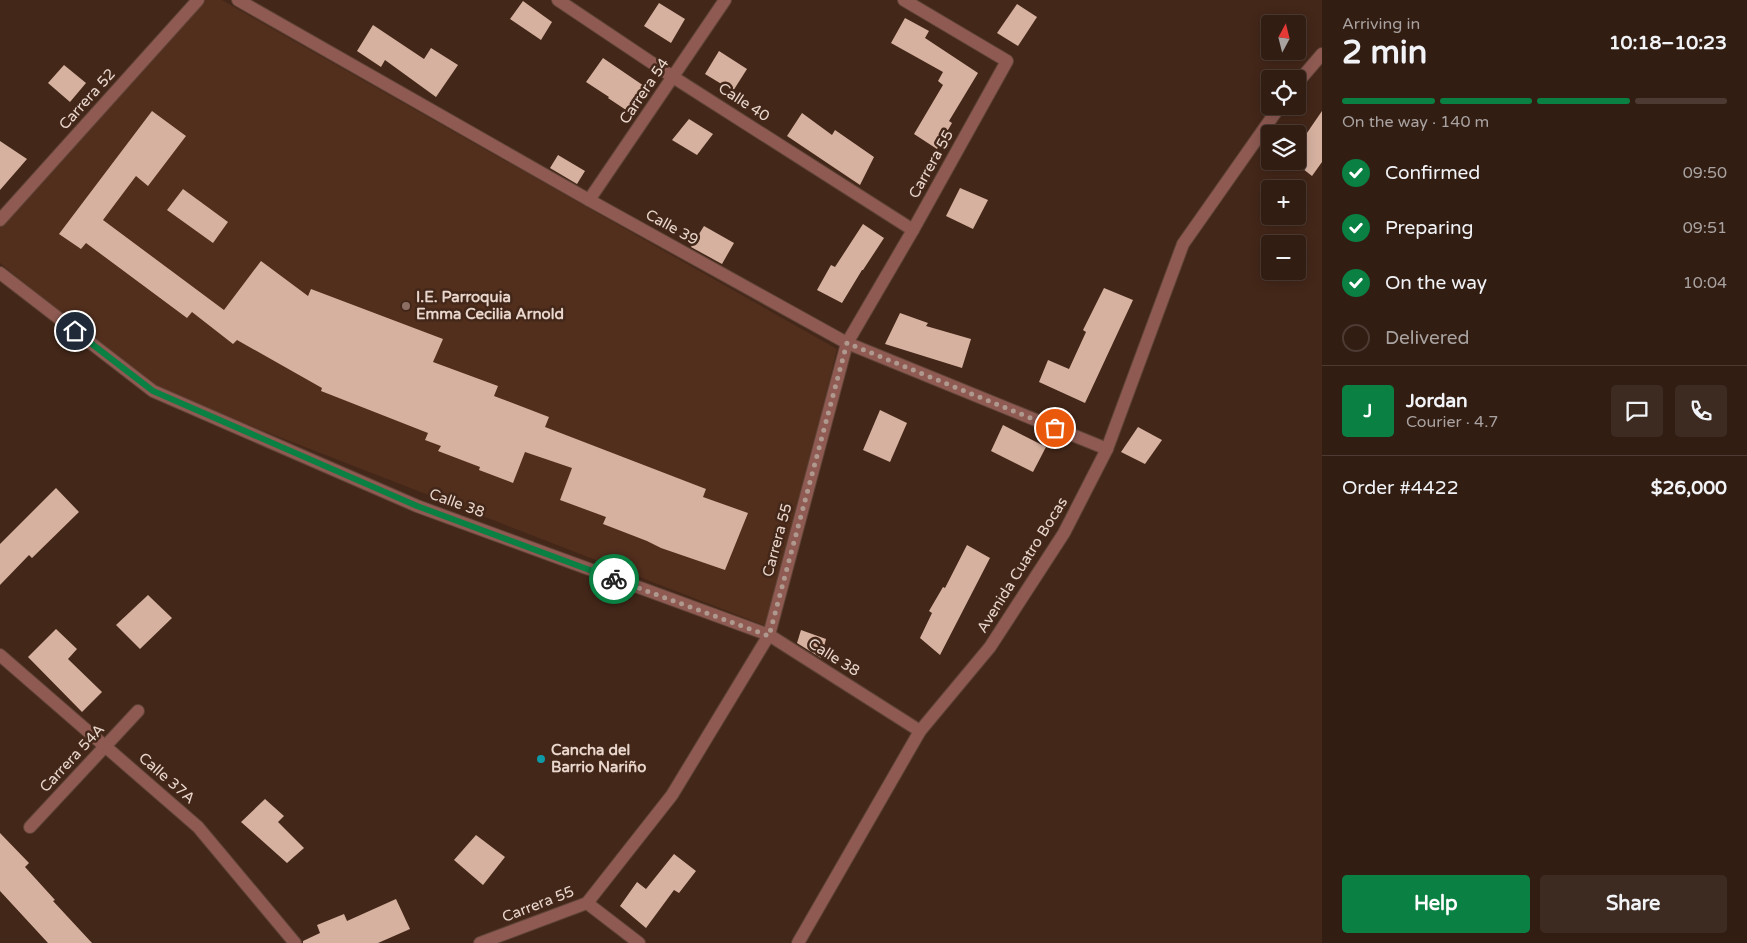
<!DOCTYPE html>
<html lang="en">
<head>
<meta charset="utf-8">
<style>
	body { margin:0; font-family:"Varela Round",sans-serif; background:#3d2a21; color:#f1f3f6; height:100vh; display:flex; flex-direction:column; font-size:19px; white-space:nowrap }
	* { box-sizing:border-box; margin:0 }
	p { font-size:16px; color:#a8a2a0 }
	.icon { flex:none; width:28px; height:28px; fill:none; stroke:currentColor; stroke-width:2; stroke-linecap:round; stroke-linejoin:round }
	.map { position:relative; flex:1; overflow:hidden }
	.sheet { display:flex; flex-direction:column; background:#321d13; width:425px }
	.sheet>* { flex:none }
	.needle { width:32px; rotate:7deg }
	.tools { position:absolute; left:1261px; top:15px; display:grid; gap:10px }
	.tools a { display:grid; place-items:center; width:45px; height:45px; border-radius:5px; background:#321d13; box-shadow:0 2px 12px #0003,0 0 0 1px #4d3b33; font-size:25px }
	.pin { position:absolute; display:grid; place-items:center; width:42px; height:42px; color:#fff; margin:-21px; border:2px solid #fff; border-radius:50%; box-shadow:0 1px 5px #0007 }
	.courier { position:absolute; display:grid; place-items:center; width:50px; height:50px; margin:-25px; border:4px solid #0b8043; border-radius:50%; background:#fff; color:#222; box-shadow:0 1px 6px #0007 }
	.overview em { font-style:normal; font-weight:800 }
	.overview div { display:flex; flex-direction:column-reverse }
	.overview { display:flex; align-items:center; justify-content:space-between; height:85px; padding:0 20px }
	h1 { font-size:32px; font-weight:800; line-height:38px }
	.bar { display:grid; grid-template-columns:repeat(4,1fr); gap:8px 5px; align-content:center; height:60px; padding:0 20px }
	.bar i { height:6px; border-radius:4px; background:#4d3b33 }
	.bar .active { background:#0b8043 }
	.bar p { grid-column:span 4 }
	.line { display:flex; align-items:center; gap:12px; padding:0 20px; border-top:1px solid #4d3b33 }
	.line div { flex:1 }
	.round { display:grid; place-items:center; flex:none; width:52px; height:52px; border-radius:5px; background:#3d2a21 }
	ol { padding:0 20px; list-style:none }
	li { display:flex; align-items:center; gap:15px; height:55px }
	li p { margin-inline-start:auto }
	li .icon { padding:5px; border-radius:50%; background:#0b8043; color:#fff; stroke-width:4 }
	li:last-child { color:#a8a2a0 }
	li i { width:28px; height:28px; border:2px solid #4d3b33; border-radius:50% }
	.button { display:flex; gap:10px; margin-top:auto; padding:10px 20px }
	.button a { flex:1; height:58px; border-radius:5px; background:#0b8043; color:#fff; font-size:20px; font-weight:800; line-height:58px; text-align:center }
	.button a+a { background:#3d2a21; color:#f1f3f6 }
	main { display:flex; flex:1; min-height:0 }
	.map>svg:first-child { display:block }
</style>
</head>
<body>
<main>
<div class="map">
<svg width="1322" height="943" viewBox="0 0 1322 943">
	<rect width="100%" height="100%" fill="#432719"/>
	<path fill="#522e1d" d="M198,0h24l615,349 -66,279 -626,-243 -145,-122v-43z"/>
	<g fill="#d6b1a0">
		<path d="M523,1l29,21 -11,18 -31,-21z"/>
		<path d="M659,3l26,16 -14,24 -27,-17z"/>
		<path d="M1017,4l20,13 -19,29 -21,-13z"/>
		<path d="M905,18l24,13 -4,7 53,35 -29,48 3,2 -15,26 -23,-15 29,-49 -5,-4 5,-9 -52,-29z"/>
		<path d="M373,25l51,34 7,-11 27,17 -22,32 -51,-37 -4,7 -24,-16z"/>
		<path d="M719,51l28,18 -14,22 -28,-17z"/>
		<path d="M603,58l44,30 -15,26 -24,-16 1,-1 -23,-15z"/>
		<path d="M64,65l22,18 -16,19 -22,-19z"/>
		<path d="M152,111l34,25 -38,50 -12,-10 -33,44 121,90 37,-49 47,35 3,-7 132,50 -10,23 65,24 -4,10 55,21 -4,10 161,62 -3,8 45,16 -23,57 -64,-22 -14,-7 -44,-17 3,-7 -46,-17 12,-32 -47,-16 -12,31 -34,-13 1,-3 -42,-16 3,-5 -16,-6 3,-7 -107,-42 1,-3 -85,-48 -4,4 -41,-32 -5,6 -101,-75 -5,6 -22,-15z"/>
		<path d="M1322,111v51l-10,14 -14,-11v-19z"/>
		<path d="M802,113l30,22 3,-5 39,27 -14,28 -73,-49z"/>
		<path d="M689,119l24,15 -16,21 -25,-15z"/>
		<path d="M0,141l27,18 -27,31z"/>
		<path d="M558,155l27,16 -8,13 -27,-16z"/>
		<path d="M960,188l28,12 -15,29 -27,-13z"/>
		<path d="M183,189l45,33 -15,21 -46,-33z"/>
		<path d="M863,224l21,14 -21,32h-1l-20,33 -25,-13 14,-25 4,2z"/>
		<path d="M704,226l30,17 -12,21 -31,-17z"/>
		<path d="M1104,288l29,12 -48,103 -46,-21 9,-22 21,9 17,-37 -3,-2z"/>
		<path d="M900,313l28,10 -2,3 45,13 -9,29 -77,-24z"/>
		<path d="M880,410l27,13 -17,39 -27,-12z"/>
		<path d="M1003,425l43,22 -13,25 -42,-21z"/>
		<path d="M1138,427l24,13 -17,24 -24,-12z"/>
		<path d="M56,488l23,24 -47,46 -3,-3 -29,30v-41z"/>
		<path d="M967,545l23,13 -50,97 -20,-17 12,-25 -3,-2 14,-24 2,1z"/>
		<path d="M148,595l24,23 -32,31 -24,-24z"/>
		<path d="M56,629l21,20 -9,10 34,33 -20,20 -54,-55z"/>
		<path d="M801,630l25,9 -5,19 -24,-15z"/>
		<path d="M265,799l19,17 -6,6 26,26 -17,15 -46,-41z"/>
		<path d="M0,833l29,30 -4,4 30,33 -2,1 39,42h-44l-48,-52z"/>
		<path d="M476,835l29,22 -22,28 -29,-25z"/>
		<path d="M674,854l22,17 -17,22 -5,-3 -28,38 -26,-22 17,-24 9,7z"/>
		<path d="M396,899l14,30 -32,14h-75v-2l17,-8 -3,-8 27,-11 3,7z"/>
	</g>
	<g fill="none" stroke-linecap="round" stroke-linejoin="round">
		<defs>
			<g id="minor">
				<path d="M238,0l351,200 258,143 260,106"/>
				<path d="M558,0l115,77 240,153"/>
				<path d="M1298,82l24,-28"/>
				<path d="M589,200l136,-200"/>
				<path d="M0,220l198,-220"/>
				<path d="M0,273l153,118 264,115 352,129 151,96"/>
				<path d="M0,655l198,172 97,116"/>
				<path d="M30,827l108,-116"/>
				<path d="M587,903l52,40"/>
				<path d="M480,943l107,-40 85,-108 97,-160 78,-292 66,-113 94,-169 -103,-61"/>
				<path d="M798,943l122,-212 70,-84 74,-114 43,-84 76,-205 97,-138"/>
			</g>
		</defs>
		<use href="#minor" stroke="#5e4336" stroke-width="14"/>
		<use href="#minor" stroke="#8e5a52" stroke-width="12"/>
	</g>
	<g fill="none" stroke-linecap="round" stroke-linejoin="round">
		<path stroke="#af998e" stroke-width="5" stroke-dasharray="0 9" d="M614,579l155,57 78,-293 208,85"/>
		<path stroke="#0b8043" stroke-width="6" d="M75,331l78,60 264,115 197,73"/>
	</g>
	<circle fill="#8d6e63" stroke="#432719" stroke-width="2" cx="406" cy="306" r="5"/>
	<circle fill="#0f9aa8" stroke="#432719" stroke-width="2" cx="541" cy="759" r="5"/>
	<g text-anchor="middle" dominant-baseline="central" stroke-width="5" stroke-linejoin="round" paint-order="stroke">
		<g font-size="15" fill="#e9d6cd" stroke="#432719">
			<text transform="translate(644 91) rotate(-56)">Carrera 54</text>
			<text transform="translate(87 99) rotate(-48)">Carrera 52</text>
			<text transform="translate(744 102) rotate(33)">Calle 40</text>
			<text transform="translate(931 164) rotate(-61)">Carrera 55</text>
			<text transform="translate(672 227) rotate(29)">Calle 39</text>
			<text transform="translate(457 503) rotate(20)">Calle 38</text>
			<text transform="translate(777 540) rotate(-75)">Carrera 55</text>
			<text transform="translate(1022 565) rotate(-58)">Avenida Cuatro Bocas</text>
			<text transform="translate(834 657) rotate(32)">Calle 38</text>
			<text transform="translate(72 758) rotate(-47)">Carrera 54A</text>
			<text transform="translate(167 778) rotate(41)">Calle 37A</text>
			<text transform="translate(538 904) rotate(-21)">Carrera 55</text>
		</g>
		<g font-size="15" font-weight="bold" fill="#e9d6cd" stroke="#432719" text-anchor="start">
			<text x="416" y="297">I.E. Parroquia<tspan x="416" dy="17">Emma Cecilia Arnold</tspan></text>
			<text x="551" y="750">Cancha del<tspan x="551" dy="17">Barrio Nariño</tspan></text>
		</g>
	</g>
</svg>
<div class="tools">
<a><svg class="needle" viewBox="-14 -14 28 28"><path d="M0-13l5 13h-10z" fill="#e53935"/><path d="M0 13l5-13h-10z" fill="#a8a2a0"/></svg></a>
<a><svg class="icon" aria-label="locate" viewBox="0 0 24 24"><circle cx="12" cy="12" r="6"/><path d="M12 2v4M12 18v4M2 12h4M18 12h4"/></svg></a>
<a><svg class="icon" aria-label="layers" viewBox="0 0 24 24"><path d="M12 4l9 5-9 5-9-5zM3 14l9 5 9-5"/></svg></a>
<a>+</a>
<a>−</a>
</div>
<div class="pin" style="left:1055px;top:428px;background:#ea580c"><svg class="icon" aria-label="bag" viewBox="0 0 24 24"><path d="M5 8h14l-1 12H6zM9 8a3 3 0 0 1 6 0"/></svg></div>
<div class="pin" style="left:75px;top:331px;background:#1f2937"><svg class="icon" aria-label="home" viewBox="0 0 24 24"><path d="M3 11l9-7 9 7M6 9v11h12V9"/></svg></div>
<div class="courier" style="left:614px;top:579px"><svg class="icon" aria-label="bike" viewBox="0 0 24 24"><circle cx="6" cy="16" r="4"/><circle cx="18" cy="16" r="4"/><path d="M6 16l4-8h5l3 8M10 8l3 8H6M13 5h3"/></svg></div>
</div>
<section class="sheet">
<div class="overview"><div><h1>2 min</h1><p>Arriving in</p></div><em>10:18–10:23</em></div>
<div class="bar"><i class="active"></i><i class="active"></i><i class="active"></i><i></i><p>On the way · 140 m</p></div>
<ol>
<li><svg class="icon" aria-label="check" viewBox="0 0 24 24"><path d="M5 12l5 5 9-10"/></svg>Confirmed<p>09:50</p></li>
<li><svg class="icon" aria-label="check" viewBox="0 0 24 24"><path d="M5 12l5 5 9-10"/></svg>Preparing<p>09:51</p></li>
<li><svg class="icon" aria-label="check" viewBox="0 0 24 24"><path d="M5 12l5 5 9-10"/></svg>On the way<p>10:04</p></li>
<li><i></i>Delivered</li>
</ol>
<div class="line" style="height:90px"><b class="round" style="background:#0b8043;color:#fff">J</b><div><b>Jordan</b><p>Courier · 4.7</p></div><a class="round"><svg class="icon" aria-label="chat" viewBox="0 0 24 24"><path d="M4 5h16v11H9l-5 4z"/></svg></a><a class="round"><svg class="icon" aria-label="phone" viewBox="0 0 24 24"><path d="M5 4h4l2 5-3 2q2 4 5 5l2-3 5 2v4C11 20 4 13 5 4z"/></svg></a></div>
<div class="line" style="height:65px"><div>Order #4422</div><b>$26,000</b></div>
<div class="button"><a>Help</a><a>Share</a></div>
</section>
</main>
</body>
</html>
